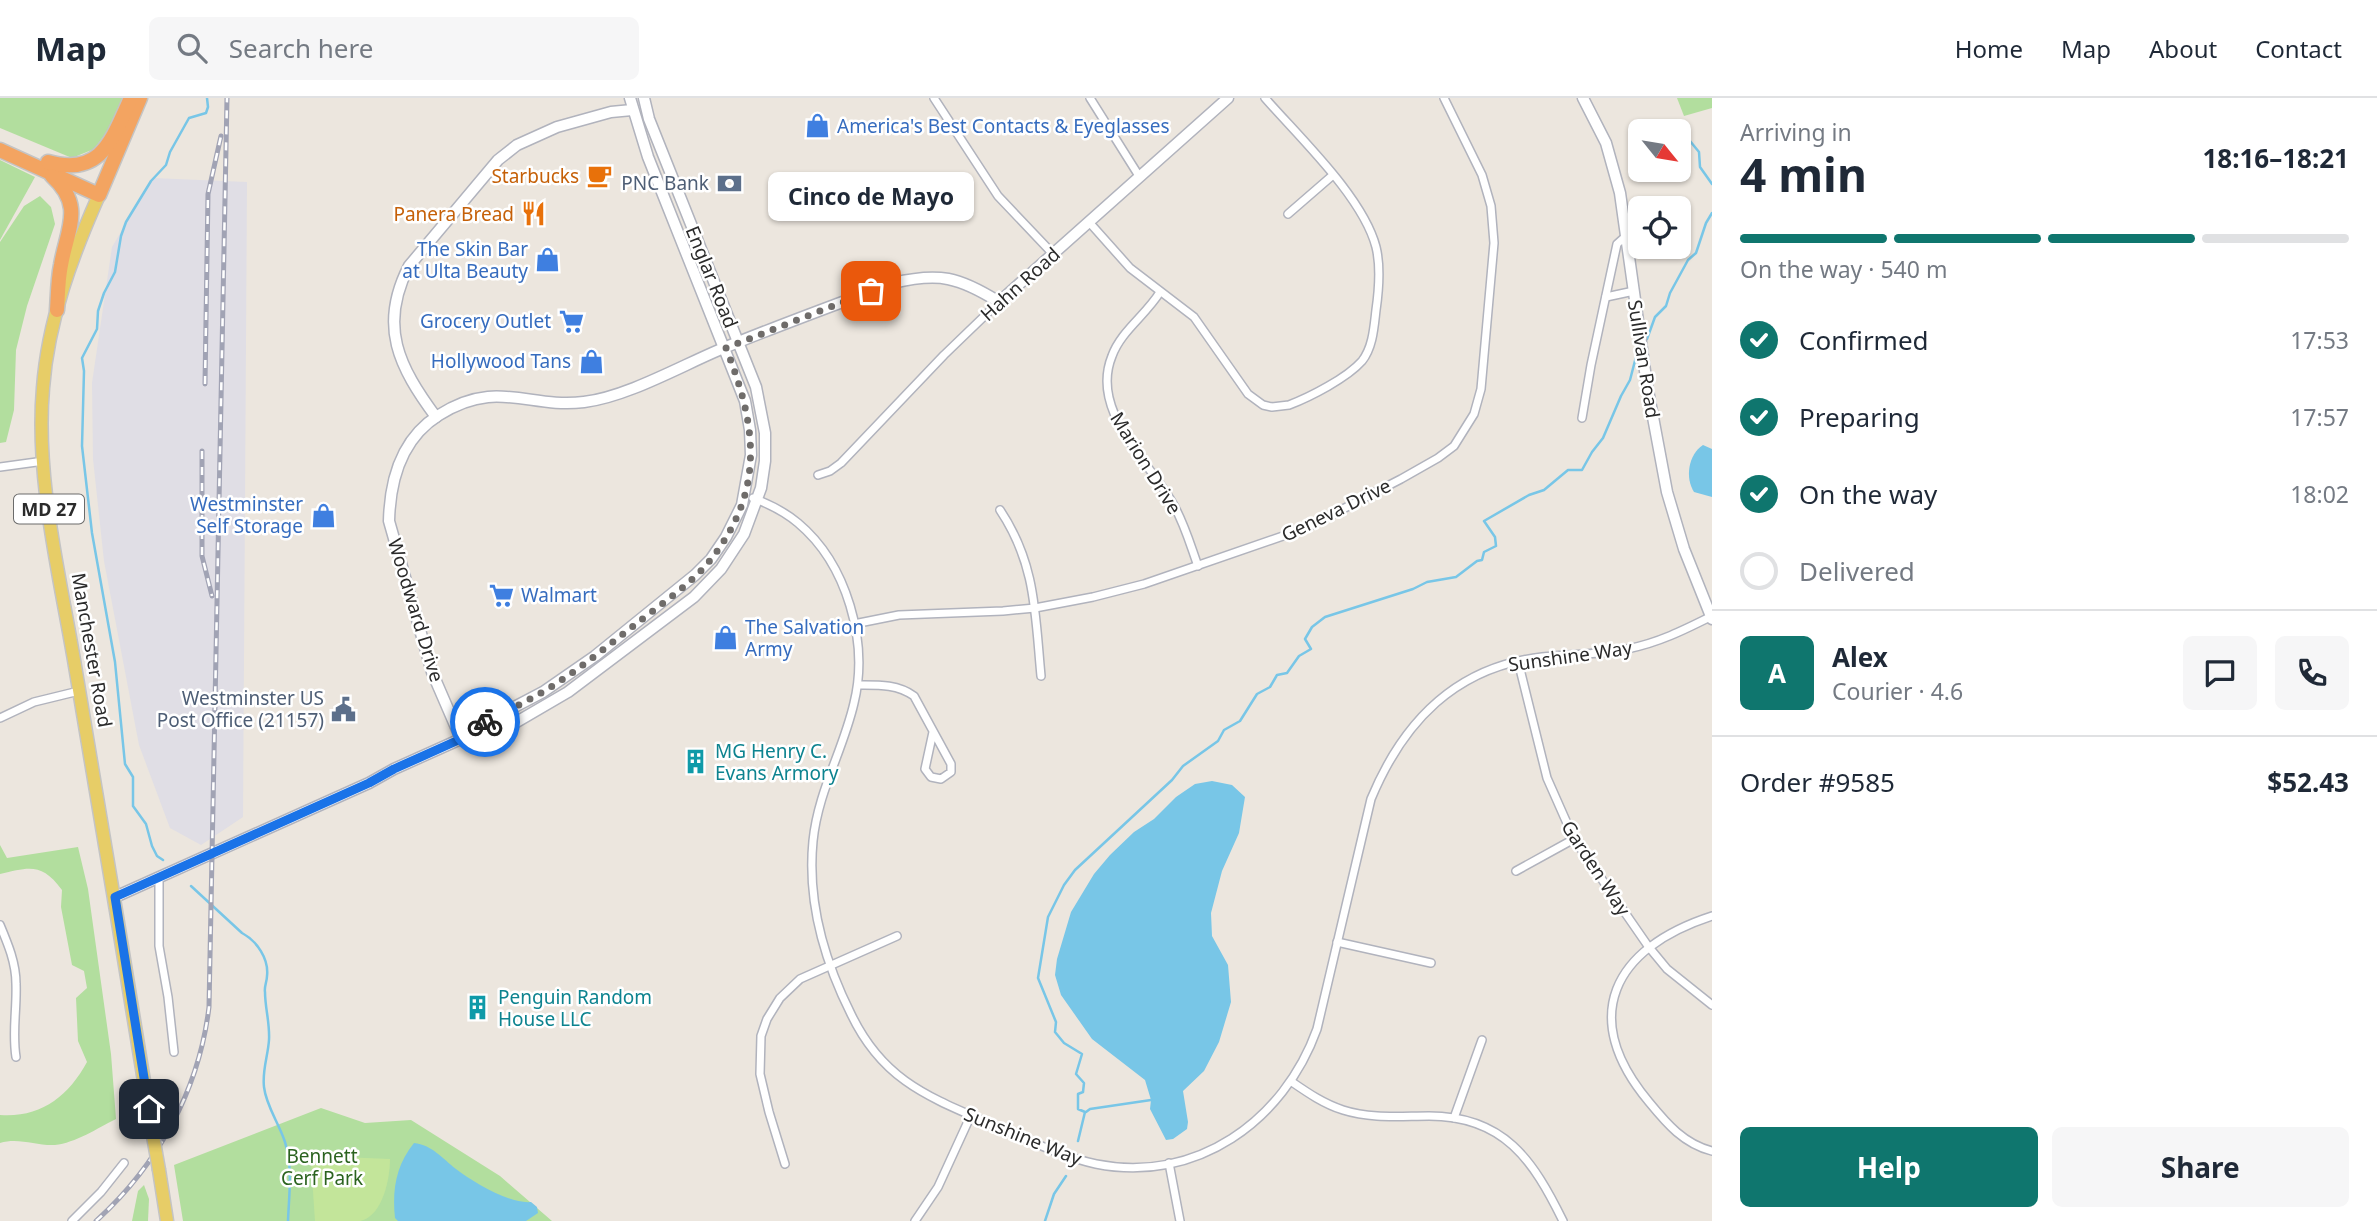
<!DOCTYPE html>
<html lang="en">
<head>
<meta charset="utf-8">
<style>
	body { margin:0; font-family:"Noto Sans",sans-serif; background:#f6f6f7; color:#1f2937; height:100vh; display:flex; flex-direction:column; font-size:26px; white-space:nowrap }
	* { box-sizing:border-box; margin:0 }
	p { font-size:23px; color:#747a83 }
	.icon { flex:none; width:38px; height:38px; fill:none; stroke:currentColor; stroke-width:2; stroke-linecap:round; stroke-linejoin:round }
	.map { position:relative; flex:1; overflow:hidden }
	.details { display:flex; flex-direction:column; background:#fff; width:665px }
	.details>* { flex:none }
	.needle { width:46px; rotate:120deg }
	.controls { position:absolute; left:1628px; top:21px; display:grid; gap:14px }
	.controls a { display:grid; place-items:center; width:63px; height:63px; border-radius:10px; background:#fff; box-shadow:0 2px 5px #0004; font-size:35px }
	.pin { position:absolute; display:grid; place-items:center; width:60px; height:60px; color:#fff; margin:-30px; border-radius:14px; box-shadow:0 4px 10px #0006 }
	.courier { position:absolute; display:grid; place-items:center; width:70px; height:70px; margin:-35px; border:5px solid #1a73e8; border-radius:50%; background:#fff; color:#222; box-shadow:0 2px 9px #0007 }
	.bubble { position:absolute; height:49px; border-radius:10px; background:#fff; box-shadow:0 2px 5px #0004; font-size:23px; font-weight:700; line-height:49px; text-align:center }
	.overview em { font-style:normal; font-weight:700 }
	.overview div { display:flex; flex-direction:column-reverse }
	.overview { display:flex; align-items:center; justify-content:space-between; height:119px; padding:0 28px }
	h1 { font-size:46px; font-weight:700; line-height:52px }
	.bar { display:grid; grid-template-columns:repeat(4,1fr); gap:10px 7px; align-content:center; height:84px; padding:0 28px }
	.bar i { height:9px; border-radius:5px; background:#e0e1e3 }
	.bar .current { background:#0f766e }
	.bar p { grid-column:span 4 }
	.line { display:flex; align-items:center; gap:18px; padding:0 28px; border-top:2px solid #e0e1e3 }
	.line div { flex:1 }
	.round { display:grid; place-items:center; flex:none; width:74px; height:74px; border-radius:10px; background:#f6f6f7 }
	ol { padding:0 28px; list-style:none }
	li { display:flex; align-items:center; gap:21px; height:77px }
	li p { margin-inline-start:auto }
	li .icon { padding:7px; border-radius:50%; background:#0f766e; color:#fff; stroke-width:4 }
	li:last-child { color:#747a83 }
	li i { width:38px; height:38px; border:4px solid #e0e1e3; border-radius:50% }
	.button { display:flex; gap:14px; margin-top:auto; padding:14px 28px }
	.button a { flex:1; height:80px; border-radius:10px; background:#0f766e; color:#fff; font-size:28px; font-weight:700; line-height:80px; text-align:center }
	.button a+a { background:#f6f6f7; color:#1f2937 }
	header { display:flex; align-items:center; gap:42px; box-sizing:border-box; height:98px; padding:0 35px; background:#fff; border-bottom:2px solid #e0e1e3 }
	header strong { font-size:33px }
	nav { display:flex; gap:38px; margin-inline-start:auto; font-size:24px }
	.search { width:490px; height:63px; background:#f6f6f7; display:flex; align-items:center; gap:18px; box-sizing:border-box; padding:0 24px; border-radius:10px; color:#747a83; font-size:26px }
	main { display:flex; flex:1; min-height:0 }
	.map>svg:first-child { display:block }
</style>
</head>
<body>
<header>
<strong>Map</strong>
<div class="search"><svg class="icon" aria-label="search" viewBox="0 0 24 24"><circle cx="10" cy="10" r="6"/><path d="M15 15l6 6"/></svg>Search here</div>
<nav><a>Home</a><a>Map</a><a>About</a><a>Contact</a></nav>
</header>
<main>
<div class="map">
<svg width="1712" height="1123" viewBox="0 0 1712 1123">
	<rect width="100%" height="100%" fill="#ece6de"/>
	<path fill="#e0dee5" d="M153,80l94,4 -4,635 -42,28 -31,-17 -31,-83 -35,-184 -11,-102 -1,-76 20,-136z"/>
	<g fill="#b2de9e">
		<path d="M0,0h126l-10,22 -22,29 -22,9 -72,-30z"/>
		<path d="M1677,0h35v10l-28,8z"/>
		<path d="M0,62l35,17 -35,63z"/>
		<path d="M40,98l11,11 4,17 -28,82 -11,44 -2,60 -8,32 -6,1v-201l24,-36z"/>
		<path d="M0,747l7,13 71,-11 10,42 23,165 5,65c-18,9 -41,24 -61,26 -19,1 -36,-8 -55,-2v-28c40,3 68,-18 87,-53l-9,-21 -2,-43 11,-10 -3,-17 -12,-6 -11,-58 1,-17c-20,-27 -32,-23 -62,-16z"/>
		<path d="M321,1010l44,15 46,-3 89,56 52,45h-369l-9,-56z"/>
		<path d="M144,1087l5,14 -1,22h-16l6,-30z"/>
	</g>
	<path fill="#c3e59a" d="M317,1058l73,3c0,19 -7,57 -30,62 -13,0 -31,0 -45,0l-4,-59z"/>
	<g fill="#78c6e7">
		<path d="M1703,347l9,4v48l-18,-5c-9,-14 -6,-37 9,-47z"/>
		<path d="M1212,683l20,4 13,12 -6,36 -17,38 -11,42 1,23 16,29 3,37 -12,40 -15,29 -21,20 5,31 -1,7 -14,10 -7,1 -16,-31 1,-9 -6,-20 -53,-41 -31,-44 -6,-20 2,-16 14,-47 23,-38 16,-19 24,-23 20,-13 22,-22 19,-13z"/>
		<path d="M414,1045c18,2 28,15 42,26 17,13 53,35 75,33l6,5 1,6 -12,8h-128l-3,-3c-3,-28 1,-53 19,-75z"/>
	</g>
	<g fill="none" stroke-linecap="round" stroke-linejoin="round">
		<g stroke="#78c6e7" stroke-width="2.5">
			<path d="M1690,43l9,11 1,15 12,17"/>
			<path d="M1647,241l8,-22 11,-11 4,-13 18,-33 8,-7 10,-30 6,-10"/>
			<path d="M163,762l-6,-4 -5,-10 -6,-22 -13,-18v-29l-8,-13 -10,-102 -23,-129 -10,-87 2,-75 -2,-13 15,-29 1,-18 6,-18 11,-21 6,-36 5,-14 25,-41 15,-16 4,-13 19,-34 17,-5 2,-6 -1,-9"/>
			<path d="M191,788l51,47c15,8 27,26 25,43 0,5 -3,11 -2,16 0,16 5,31 4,48 -1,16 -7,30 -5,47 2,19 15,36 21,55 8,26 4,52 3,79"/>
			<path d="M1086,1014l4,-3 61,-9"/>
			<path d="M1078,1043l7,-29 -7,-3v-15l5,-2 1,-9 -8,-9 6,-20 -18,-11 -9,-11 1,-10 -18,-44 10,-61 16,-32 11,-15 97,-90 11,-14 35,-25 6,-11 16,-9 17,-27 13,-7 7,-12 10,-2 12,-17 12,-7 -6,-10 7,-12 13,-10 88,-28 14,-7 29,-5 21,-16 5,-1 2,-8 12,-6 -1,-9 -11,-16 45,-26 15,-5 24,-20h14l10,-18 11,-14 18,-42 9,-16 7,-27"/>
			<path d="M1045,1123l9,-27 12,-18"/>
		</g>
		<defs>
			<g id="street">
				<path d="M934,0l64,98 55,58"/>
				<path d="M1090,0l49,78"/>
				<path d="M1288,116l45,-39"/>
				<path d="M1089,124l41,46 64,49 54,77 15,11 9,2 17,-2c21,-8 58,-27 73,-44 11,-14 12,-34 14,-51 3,-21 5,-43 0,-63 -13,-50 -77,-110 -111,-149"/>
				<path d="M1160,194c-14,23 -39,39 -48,64 -22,54 34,102 60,146 12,20 18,42 26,64"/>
				<path d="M1606,199l28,-6"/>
				<path d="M1582,320l9,-53 26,-121 9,-8"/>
				<path d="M0,369l44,-6"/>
				<path d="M818,377l12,-4 11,-8 103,-108 55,-53"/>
				<path d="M753,400c16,6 32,14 45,25 49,41 71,119 56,180 -11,48 -36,88 -41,138 -6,61 11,119 38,173 32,67 78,83 142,111 33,14 67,31 103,39 100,20 188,-43 221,-135l54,-230c32,-77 84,-132 171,-142 29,-3 57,-2 85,-8 31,-6 57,-19 85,-33"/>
				<path d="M1000,412c36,54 35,103 41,166"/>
				<path d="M854,526l45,-9 104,-4 32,-3 58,-11 51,-13 162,-56 95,-49 37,-21 16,-12 20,-32 7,-25 13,-146 -3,-37 -9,-31 -38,-77"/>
				<path d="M1518,563l29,117 27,61 74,107 19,23 45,36"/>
				<path d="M858,587c20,0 39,-1 56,11l37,68v8l-10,7 -10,-2 -6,-8 8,-37"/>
				<path d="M0,620l34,-16 45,-11"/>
				<path d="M1516,773l58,-32"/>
				<path d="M159,779v69l9,51 6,55"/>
				<path d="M1712,818c-99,32 -134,101 -63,186 18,22 35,42 63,49"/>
				<path d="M0,827c8,19 16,38 16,59 1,25 -4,48 0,73"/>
				<path d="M1337,844l94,21"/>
				<path d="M1292,984c16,11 32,22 51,28 28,9 57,6 86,6 75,0 104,44 134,105"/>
				<path d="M1454,1020l28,-78"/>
				<path d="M1169,1065l11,58"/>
				<path d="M785,1066l-16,-52 -9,-38 1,-38 6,-17 13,-21 20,-19 97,-43"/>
				<path d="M72,1123l29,-29 23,-29"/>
				<path d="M915,1123l23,-34 33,-72"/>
			</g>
			<g id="secondary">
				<path d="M1583,0l23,45 14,50 27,192 20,107 17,57 28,70"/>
				<path d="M436,319c-37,-50 -58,-91 -27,-151l89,-106 19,-15 40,-18 54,-15 21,-2"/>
				<path d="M463,640h20l20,-8 65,-38 126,-95 27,-28 23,-35 17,-46 4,-27v-28l-9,-46 -107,-268 -5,-21"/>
				<path d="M461,641l-29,-67 -43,-151c1,-42 13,-83 50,-106 58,-37 90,-6 145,-13 42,-5 95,-35 135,-52 57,-24 116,-45 174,-67 46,-11 66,-6 106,19l229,-204"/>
				<path d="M115,799l254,-114 25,-14 69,-31 13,-11 67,-35 52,-36 100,-81 16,-16 15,-22 16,-32 9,-50 -1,-25 -5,-29 -97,-244 -18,-59"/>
			</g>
			<g id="primary">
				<path d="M99,97c-27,61 -51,125 -56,193 -8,90 17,188 32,278 26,157 53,313 78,470"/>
				<path d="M159,1072l8,51"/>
			</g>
			<g id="highway">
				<path d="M0,52l99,45 41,-97"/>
				<path d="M48,64c54,15 64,-23 83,-64"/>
				<path d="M52,78c33,30 15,53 9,89 -3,14 -3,30 -4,45"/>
			</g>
		</defs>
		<use href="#street" stroke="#b1b3bd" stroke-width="10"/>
		<use href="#secondary" stroke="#b1b3bd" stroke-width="13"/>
		<use href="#primary" stroke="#c4c4c4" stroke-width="15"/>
		<use href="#highway" stroke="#c4c4c4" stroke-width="17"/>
		<use href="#street" stroke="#fff" stroke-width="7"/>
		<use href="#secondary" stroke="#fff" stroke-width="10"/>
		<use href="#primary" stroke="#e7cd67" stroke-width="12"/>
		<use href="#highway" stroke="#f3a461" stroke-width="14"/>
		<defs>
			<g id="rail">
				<path d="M205,286l3,-190 13,-58"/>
				<path d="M202,353v105l10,40"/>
				<path d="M96,1123c62,-56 103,-131 113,-214l18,-909"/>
			</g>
		</defs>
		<use href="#rail" stroke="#a1a3b4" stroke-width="5"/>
		<use href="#rail" stroke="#fff" stroke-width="2.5" stroke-dasharray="8" stroke-linecap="butt"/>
		<defs>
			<path id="primary-bridge" d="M153,1038l6,34"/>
		</defs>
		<use href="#primary-bridge" stroke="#c4c4c4" stroke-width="15" stroke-linecap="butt"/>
		<use href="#primary-bridge" stroke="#e7cd67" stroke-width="12"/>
	</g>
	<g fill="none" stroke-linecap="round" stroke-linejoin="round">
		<path stroke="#6f6c6a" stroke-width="7" stroke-dasharray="0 12.6" d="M485,624c19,-9 38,-19 56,-29 34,-20 64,-45 95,-69 25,-20 56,-40 76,-66 54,-70 44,-134 14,-210l145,-57"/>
		<path stroke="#1a73e8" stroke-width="9" d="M149,1011l-34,-212 254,-114 25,-14 69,-31 22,-16"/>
	</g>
	<defs>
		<symbol id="shop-bare" viewBox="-9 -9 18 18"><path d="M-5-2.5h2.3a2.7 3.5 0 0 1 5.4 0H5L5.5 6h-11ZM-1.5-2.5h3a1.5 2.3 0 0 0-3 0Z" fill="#3f7fe0" stroke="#fff" stroke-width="2.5" paint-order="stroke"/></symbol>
		<symbol id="cafe-bare" viewBox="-9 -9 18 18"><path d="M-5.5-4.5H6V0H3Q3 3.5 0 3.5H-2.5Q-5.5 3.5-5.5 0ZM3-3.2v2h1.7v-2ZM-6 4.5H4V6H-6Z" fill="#e8710a" stroke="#fff" stroke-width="2.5" paint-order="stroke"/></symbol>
		<symbol id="bank-bare" viewBox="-9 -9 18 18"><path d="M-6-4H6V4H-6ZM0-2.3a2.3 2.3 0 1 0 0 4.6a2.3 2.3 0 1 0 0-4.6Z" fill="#5c6f8a" stroke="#fff" stroke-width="2.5" paint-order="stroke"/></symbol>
		<symbol id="restaurant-bare" viewBox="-9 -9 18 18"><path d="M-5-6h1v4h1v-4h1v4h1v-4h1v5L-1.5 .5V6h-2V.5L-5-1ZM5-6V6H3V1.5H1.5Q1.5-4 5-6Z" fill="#e8710a" stroke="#fff" stroke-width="2.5" paint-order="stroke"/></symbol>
		<symbol id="supermarket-bare" viewBox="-9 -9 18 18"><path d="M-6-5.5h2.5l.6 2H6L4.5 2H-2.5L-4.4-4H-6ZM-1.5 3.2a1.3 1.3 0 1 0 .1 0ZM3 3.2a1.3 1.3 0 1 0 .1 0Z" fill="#3f7fe0" stroke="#fff" stroke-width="2.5" paint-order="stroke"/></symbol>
		<symbol id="civic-bare" viewBox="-9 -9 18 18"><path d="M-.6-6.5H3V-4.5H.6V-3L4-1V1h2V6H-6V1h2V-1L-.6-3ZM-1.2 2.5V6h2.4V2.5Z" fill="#5c6f8a" stroke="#fff" stroke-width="2.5" paint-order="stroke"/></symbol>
		<symbol id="building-bare" viewBox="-9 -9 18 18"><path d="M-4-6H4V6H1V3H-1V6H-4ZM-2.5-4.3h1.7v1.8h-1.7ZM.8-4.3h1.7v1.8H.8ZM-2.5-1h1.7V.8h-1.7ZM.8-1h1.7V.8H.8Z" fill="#0f9aa8" stroke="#fff" stroke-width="2.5" paint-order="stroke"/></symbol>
	</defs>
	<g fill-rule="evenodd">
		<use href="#shop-bare" x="800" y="10" width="35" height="35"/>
		<use href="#cafe-bare" x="582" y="60" width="35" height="35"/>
		<use href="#bank-bare" x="712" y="68" width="35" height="35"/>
		<use href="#restaurant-bare" x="516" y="98" width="35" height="35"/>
		<use href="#shop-bare" x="530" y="144" width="35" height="35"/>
		<use href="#supermarket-bare" x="554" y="206" width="35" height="35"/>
		<use href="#shop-bare" x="574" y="246" width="35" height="35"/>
		<use href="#shop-bare" x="306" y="400" width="35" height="35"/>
		<use href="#supermarket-bare" x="484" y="480" width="35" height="35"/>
		<use href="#shop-bare" x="708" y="522" width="35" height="35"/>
		<use href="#civic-bare" x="326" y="594" width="35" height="35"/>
		<use href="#building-bare" x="678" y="646" width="35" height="35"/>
		<use href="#building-bare" x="460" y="892" width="35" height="35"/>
	</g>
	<g text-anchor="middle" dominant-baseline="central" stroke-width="5" stroke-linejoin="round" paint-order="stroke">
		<rect fill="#fff" stroke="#6b6b6b" stroke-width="2" x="14" y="396.5" width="70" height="29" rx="5"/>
		<g font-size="18" font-weight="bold" fill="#2b2b2b">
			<text x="49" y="411">MD 27</text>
		</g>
		<g font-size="19" fill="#366cbe" stroke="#fff" text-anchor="end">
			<text x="837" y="28" text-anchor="start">America's Best Contacts &amp; Eyeglasses</text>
			<text x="528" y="151">The Skin Bar<tspan x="528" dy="22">at Ulta Beauty</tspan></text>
			<text x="551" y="223">Grocery Outlet</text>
			<text x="571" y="263">Hollywood Tans</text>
			<text x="303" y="406">Westminster<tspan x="303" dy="22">Self Storage</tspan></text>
			<text x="521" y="497" text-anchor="start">Walmart</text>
			<text x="745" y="529" text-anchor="start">The Salvation<tspan x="745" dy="22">Army</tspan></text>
		</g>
		<g font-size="19" fill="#c56008" stroke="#fff" text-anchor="end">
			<text x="579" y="78">Starbucks</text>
			<text x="514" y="116">Panera Bread</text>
		</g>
		<g font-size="19" fill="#4e5e75" stroke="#fff" text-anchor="end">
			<text x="709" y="85">PNC Bank</text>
			<text x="324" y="600">Westminster US<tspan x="324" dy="22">Post Office (21157)</tspan></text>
		</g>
		<g font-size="19" fill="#2b2b2b" stroke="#fff">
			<text transform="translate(712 179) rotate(68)">Englar Road</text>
			<text transform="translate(1020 186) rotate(-42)">Hahn Road</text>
			<text transform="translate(1644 261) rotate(81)">Sullivan Road</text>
			<text transform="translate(1146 365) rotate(58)">Marion Drive</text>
			<text transform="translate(1336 412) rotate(-26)">Geneva Drive</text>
			<text transform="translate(416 512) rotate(73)">Woodward Drive</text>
			<text transform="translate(92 552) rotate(80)">Manchester Road</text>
			<text transform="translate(1570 558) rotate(-8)">Sunshine Way</text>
			<text transform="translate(1596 770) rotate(57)">Garden Way</text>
			<text transform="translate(1023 1038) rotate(22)">Sunshine Way</text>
		</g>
		<g font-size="19" fill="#0d838f" stroke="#fff" text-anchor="start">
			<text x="715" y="653">MG Henry C.<tspan x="715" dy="22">Evans Armory</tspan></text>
			<text x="498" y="899">Penguin Random<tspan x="498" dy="22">House LLC</tspan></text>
		</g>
		<g font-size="19" fill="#2b631f" stroke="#fff">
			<text x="322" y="1058">Bennett<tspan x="322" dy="22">Cerf Park</tspan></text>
		</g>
	</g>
</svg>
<div class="controls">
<a><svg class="needle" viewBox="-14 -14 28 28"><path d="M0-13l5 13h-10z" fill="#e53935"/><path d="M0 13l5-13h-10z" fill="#747a83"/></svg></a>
<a><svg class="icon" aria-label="locate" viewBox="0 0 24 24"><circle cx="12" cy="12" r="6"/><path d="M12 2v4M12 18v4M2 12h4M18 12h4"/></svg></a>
</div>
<div class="pin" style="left:871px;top:193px;background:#ea580c"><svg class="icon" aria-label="bag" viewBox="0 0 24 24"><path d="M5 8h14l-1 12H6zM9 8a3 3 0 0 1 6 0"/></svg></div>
<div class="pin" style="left:149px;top:1011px;background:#1f2937"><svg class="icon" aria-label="home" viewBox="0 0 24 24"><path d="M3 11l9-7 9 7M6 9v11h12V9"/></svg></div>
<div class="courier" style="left:485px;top:624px"><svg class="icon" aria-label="bike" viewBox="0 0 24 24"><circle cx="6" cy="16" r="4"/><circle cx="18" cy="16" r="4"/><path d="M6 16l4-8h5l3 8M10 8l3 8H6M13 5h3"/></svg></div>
<div class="bubble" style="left:768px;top:74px;width:206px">Cinco de Mayo</div>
</div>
<section class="details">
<div class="overview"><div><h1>4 min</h1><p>Arriving in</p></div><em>18:16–18:21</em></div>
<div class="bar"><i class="current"></i><i class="current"></i><i class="current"></i><i></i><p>On the way · 540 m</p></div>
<ol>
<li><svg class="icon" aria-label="check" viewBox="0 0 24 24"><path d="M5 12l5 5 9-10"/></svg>Confirmed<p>17:53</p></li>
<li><svg class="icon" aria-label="check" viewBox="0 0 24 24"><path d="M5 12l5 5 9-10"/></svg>Preparing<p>17:57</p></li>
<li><svg class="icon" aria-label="check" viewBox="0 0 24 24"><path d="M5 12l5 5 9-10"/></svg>On the way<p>18:02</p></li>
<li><i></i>Delivered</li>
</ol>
<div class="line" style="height:126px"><b class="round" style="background:#0f766e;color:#fff">A</b><div><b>Alex</b><p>Courier · 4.6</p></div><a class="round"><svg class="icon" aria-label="chat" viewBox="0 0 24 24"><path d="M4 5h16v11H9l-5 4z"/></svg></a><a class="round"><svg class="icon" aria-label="phone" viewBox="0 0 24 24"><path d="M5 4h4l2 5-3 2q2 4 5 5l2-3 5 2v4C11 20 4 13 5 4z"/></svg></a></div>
<div class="line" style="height:91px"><div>Order #9585</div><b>$52.43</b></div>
<div class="button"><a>Help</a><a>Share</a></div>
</section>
</main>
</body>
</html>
